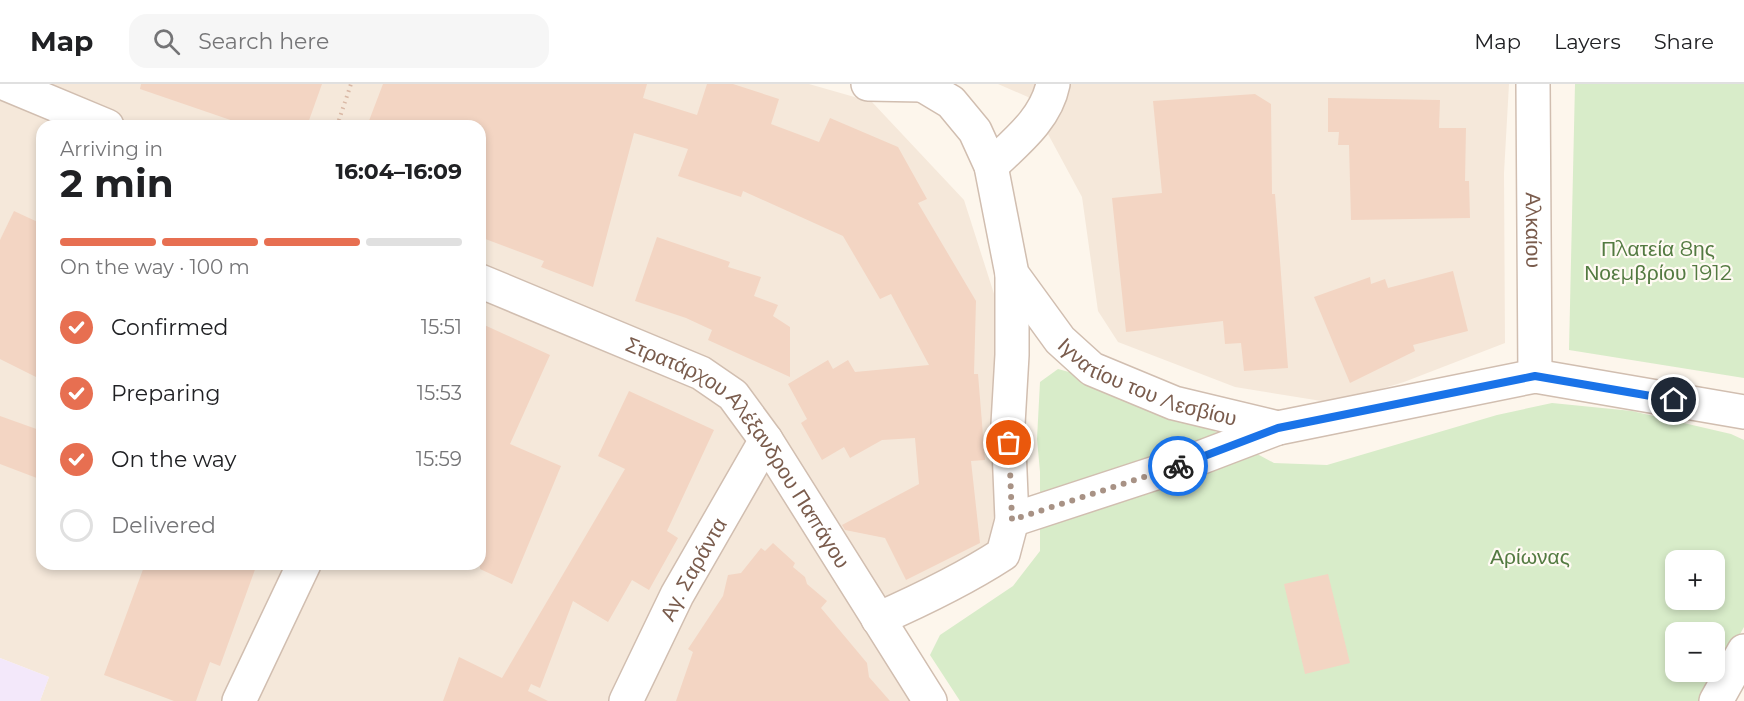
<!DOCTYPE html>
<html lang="en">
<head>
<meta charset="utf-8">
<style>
	body { margin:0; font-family:Montserrat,sans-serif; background:#f6f6f6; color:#202124; height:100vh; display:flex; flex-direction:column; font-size:22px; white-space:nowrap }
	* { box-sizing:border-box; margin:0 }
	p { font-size:20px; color:#757577 }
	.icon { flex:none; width:33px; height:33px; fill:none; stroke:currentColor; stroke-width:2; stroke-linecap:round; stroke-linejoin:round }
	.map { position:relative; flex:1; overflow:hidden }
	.panel { position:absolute; left:36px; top:36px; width:450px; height:450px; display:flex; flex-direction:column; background:#fff; border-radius:18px; box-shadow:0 3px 9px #0003 }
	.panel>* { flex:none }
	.controls { position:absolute; left:1665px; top:466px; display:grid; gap:12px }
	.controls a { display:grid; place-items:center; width:60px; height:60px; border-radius:12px; background:#fff; box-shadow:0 3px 9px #0003; font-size:30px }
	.pin { position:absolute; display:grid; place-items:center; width:51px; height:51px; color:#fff; margin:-26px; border:3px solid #fff; border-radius:50%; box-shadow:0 2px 6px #0007 }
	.courier { position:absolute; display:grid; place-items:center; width:60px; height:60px; margin:-30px; border:4px solid #1a73e8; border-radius:50%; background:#fff; color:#222; box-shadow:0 2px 8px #0007 }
	.head em { font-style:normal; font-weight:700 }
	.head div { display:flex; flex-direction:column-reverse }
	.head { display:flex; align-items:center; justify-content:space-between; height:102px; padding:0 24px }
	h1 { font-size:39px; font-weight:700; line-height:45px }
	.bar { display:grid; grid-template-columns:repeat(4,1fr); gap:9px 6px; align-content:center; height:72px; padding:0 24px }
	.bar i { height:8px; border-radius:4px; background:#e0e0e0 }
	.bar .current { background:#e76f51 }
	.bar p { grid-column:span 4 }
	ol { padding:0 24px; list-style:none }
	li { display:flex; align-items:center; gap:18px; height:66px }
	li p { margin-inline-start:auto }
	li .icon { padding:6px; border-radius:50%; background:#e76f51; color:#fff; stroke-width:4 }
	li:last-child { color:#757577 }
	li i { width:33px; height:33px; border:3px solid #e0e0e0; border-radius:50% }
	header { display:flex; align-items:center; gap:36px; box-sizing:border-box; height:84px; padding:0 30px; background:#fff; border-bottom:2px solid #e0e0e0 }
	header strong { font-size:28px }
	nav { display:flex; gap:33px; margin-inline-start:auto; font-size:21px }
	.search { width:420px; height:54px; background:#f6f6f6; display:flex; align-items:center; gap:15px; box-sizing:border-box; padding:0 21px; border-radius:18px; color:#757577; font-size:22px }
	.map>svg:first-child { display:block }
</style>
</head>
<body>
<header>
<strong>Map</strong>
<div class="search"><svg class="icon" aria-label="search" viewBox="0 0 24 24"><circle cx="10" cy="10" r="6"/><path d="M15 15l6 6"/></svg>Search here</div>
<nav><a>Map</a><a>Layers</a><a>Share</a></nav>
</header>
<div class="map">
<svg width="1744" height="617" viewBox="0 0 1744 617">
	<rect width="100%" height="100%" fill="#fdf6ec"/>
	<g fill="#f5e8da" fill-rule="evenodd">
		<path d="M0,0h809l63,18 92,98 39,122 -4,220 -139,74 51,85h-871l9,-24 -49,-19zM42,42h438v438h-438z"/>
		<path d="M998,0h511l-5,89 1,170 -101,39 -70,21 -99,-16 -117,-45 -20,-31 -16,-114 -54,-100z"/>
	</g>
	<path fill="#f3e8fa" d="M0,574l49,19 -9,24h-40z"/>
	<g fill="#d8ecc9" fill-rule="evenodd">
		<path d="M1575,0h169v294l-175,-28z"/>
		<path d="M1058,285l33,9 116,49 67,36 53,2 170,-50 55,-12 80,8 99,23 13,6v187l-41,74h-743l-30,-46 10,-20 73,-49 27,-35v-79l-3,-33 3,-57zM1676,477h38v39h-38zM1676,549h38v39h-38z"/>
	</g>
	<g fill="#f3d5c3">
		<path d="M141,0h181l-15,42h-59l-108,-37z"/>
		<path d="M383,0h264l-4,14 54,17 10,-31h26l46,15 -8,25 48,18 11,-24 68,29 29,52 -9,4 58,98 -2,73h4l7,86 -14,1 9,82 -74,37 -21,-42 -40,-8 -3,-5 77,-41 -4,-46 -33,2 -32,18 -6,-11 -22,13 -21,-37 6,-4 -19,-35 40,-24 5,9 15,-9 7,12 74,-7 -38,-71 -11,5 -37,-63 -100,-45 -2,6 -63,-21 10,-27 -54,-16 -41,154 -52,-20 3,-6 -64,-24v-111h-113z"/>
		<path d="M1255,10l16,10 1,90h3l13,174 -44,3 -3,-28 -16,1 -2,-23 -97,11 -14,-134 50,-5 -9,-92z"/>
		<path d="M1328,14l112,2 -1,28h27l-1,53h4l1,37 -119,2 -2,-75h-11l1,-13h-11z"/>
		<path d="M14,127l28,13v156l-42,-21v-119z"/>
		<path d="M657,153l73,25 -2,5 33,10 -7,19 24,9 -5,11 17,11v50l-82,-37 4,-10 -26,-12 -51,-17z"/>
		<path d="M1453,187l15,60 -55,14 2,6 -65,32 -36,-86 56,-20 1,7 14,-5 3,9z"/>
		<path d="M480,239l70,32 -40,89 51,22 -49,118 -32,-15z"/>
		<path d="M629,307l85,39 -47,101 11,7 -29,52 -17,-10 -24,42 -35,-21 -33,87 -9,-4 -3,7 20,10h-105l16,-44 43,21 123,-209 -27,-13z"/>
		<path d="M0,332l42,15v49l-42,-16z"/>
		<path d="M773,459l22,20 -2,4 12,10 2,7 20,17 -6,7 46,55 2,14 21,24h-214l17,-49 -5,-3 35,-53 5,-21 13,-2 20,-25 4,3z"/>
		<path d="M145,480h112l-37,102 -10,-4 -14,39h-22l-70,-26z"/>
		<path d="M1328,490l22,89 -45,11 -21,-90z"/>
	</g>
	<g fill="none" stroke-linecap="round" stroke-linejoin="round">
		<defs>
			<g id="minor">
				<path d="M6,0l101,42"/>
				<path d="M868,0l54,1"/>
				<path id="s1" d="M921,0l30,18 24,29 16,35 21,108 48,66 32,29 82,34 104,25 257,-52 209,36"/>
				<path id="s2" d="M1533,0l2,292"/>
				<path d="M991,82c25,-24 55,-47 62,-82"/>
				<path id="s3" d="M480,197l221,92 32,22 33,45 164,261"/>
				<path d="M1012,436l177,-58 89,-34"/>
				<path d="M878,535c43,-19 85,-39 125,-65l9,-34 -4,-96 4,-69v-81"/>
				<path d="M239,617l65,-137"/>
				<path id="s4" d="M626,617l51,-106 89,-155"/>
				<path d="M1716,617l28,-50"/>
			</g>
		</defs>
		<use href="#minor" stroke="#d1beb0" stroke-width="36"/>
		<path stroke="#d9b8a5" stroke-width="4" stroke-dasharray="1.5 4.5" stroke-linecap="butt" d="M337,42l14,-42"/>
		<use href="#minor" stroke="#fff" stroke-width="33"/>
	</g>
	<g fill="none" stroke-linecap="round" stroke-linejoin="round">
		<path stroke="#a89285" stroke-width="6" stroke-dasharray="0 10.8" d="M1009,359l3,77 166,-54"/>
		<path stroke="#1a73e8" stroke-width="8" d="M1178,382l100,-38 257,-52 139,24"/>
	</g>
	<g text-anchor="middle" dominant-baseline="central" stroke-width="4.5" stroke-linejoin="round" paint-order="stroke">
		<g font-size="21" fill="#7a5c4d" stroke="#fffaf3">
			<text stroke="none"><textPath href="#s2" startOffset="146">Αλκαίου</textPath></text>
			<text stroke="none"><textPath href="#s1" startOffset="402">Ιγνατίου του Λεσβίου</textPath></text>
			<text stroke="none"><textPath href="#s3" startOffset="321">Στρατάρχου Αλέξανδρου Παπάγου</textPath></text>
			<text stroke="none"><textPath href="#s4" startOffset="148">Αγ. Σαράντα</textPath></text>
		</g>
		<g font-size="21" fill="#537a41" stroke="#fffaf3">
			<text x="1658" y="164">Πλατεία 8ης<tspan x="1658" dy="24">Νοεμβρίου 1912</tspan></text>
			<text x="1530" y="472">Αρίωνας</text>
		</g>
	</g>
</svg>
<div class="controls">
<a>+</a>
<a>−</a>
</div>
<div class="pin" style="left:1009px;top:359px;background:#ea580c"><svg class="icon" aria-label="bag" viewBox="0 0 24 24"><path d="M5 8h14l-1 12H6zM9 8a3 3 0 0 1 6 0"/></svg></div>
<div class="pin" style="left:1674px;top:316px;background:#1f2937"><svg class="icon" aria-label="home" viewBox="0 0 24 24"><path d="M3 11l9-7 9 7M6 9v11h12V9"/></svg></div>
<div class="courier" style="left:1178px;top:382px"><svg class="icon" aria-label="bike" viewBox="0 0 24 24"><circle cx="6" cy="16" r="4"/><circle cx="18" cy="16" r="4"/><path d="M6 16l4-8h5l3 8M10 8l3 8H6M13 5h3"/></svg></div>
<section class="panel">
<div class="head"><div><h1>2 min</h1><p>Arriving in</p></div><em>16:04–16:09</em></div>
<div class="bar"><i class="current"></i><i class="current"></i><i class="current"></i><i></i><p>On the way · 100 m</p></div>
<ol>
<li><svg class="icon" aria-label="check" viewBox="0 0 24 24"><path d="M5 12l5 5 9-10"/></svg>Confirmed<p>15:51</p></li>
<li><svg class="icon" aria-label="check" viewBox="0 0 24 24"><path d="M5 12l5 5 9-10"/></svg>Preparing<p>15:53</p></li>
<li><svg class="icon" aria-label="check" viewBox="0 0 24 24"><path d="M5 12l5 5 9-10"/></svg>On the way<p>15:59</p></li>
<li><i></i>Delivered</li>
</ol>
</section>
</div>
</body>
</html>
